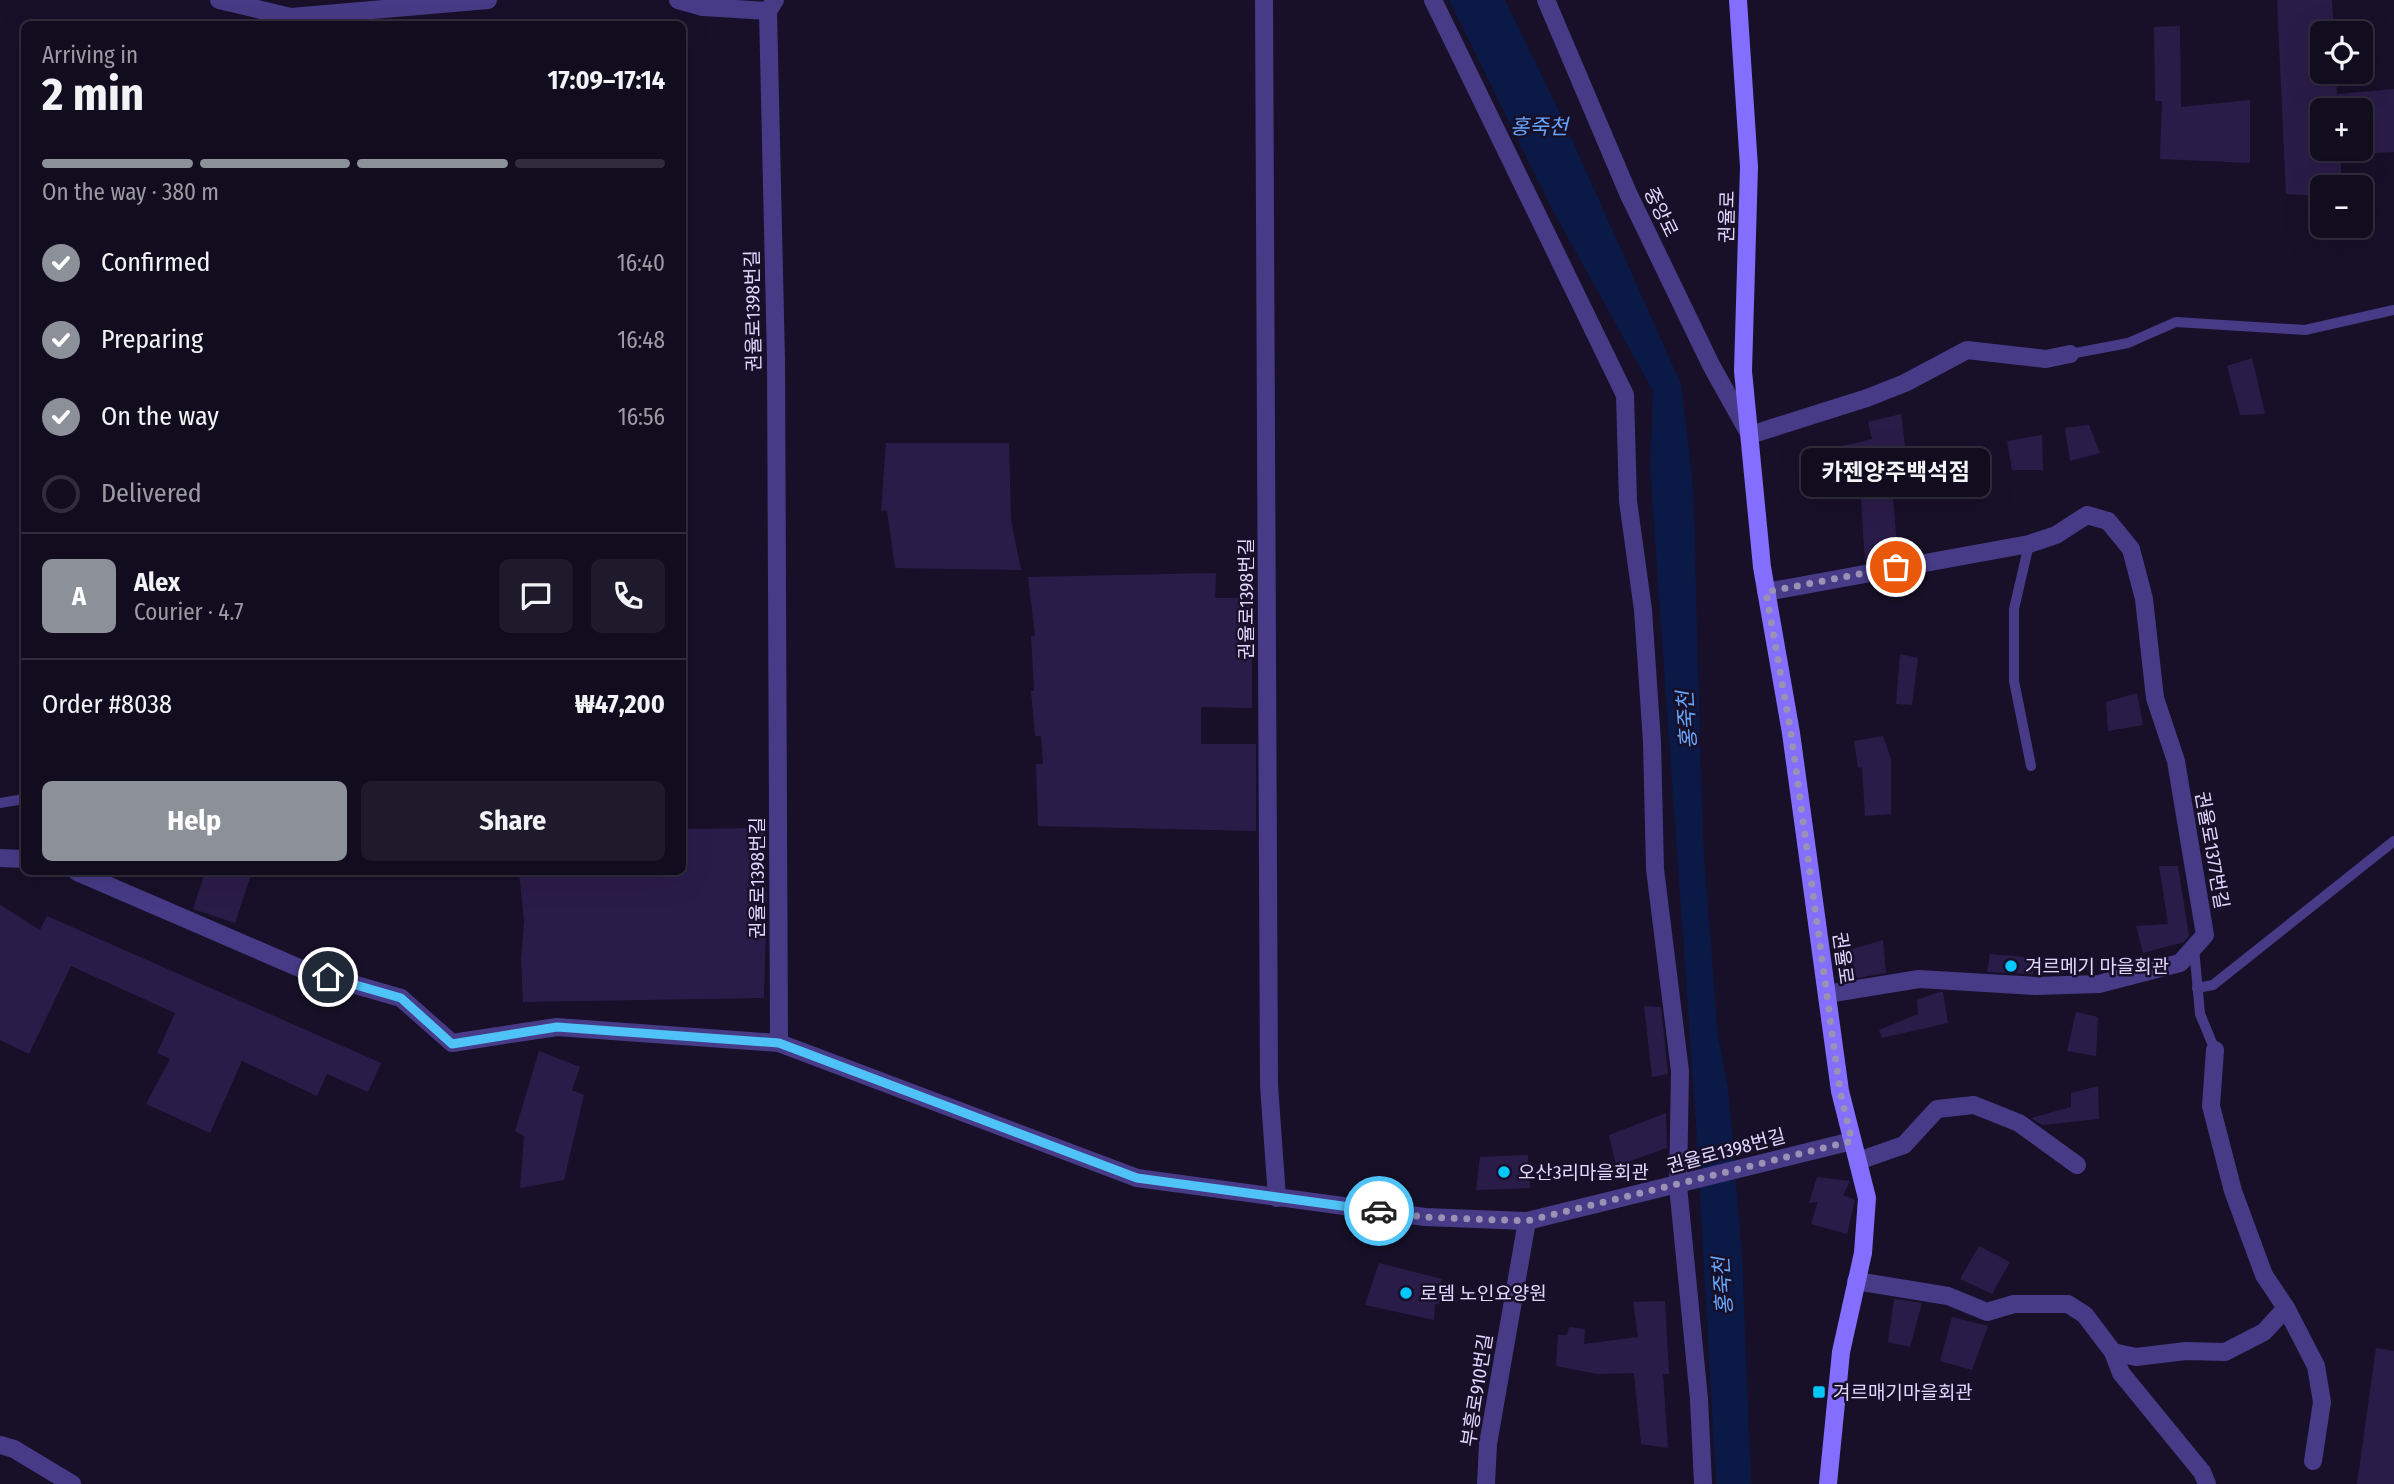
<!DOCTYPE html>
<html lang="en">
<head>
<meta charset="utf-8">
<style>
	body { margin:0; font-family:"Fira Sans Condensed","Noto Sans KR",sans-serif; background:#1e1a2b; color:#f1f3f6; height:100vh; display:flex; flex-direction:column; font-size:26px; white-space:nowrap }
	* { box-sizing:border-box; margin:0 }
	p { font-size:23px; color:#9c9ba4 }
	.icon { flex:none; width:38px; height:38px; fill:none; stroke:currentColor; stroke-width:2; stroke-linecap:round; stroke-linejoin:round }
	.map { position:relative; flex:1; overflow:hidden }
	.side { position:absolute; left:21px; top:21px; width:665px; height:854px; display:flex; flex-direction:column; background:#110c1e; border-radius:10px; box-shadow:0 7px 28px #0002,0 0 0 2px #302c3c }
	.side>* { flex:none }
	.tools { position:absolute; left:2310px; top:21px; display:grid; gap:14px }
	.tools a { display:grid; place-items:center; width:63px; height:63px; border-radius:10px; background:#110c1e; box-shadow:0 7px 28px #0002,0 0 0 2px #302c3c; font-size:35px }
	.pin { position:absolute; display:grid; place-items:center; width:60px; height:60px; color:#fff; margin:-30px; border:4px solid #fff; border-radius:50%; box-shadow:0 2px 7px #0007 }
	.courier { position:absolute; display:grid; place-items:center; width:70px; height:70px; margin:-35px; border:5px solid #4fc3f7; border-radius:50%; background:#fff; color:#222; box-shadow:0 2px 9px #0007 }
	.bubble { position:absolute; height:49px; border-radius:10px; background:#110c1e; box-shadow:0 7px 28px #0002,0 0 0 2px #302c3c; font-size:23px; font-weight:700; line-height:49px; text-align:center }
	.headline em { font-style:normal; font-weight:700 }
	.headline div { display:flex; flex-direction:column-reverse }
	.headline { display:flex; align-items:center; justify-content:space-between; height:119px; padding:0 21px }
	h1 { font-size:46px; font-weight:700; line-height:52px }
	.bar { display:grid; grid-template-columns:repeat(4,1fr); gap:10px 7px; align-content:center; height:84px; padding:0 21px }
	.bar i { height:9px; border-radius:5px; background:#302c3c }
	.bar .selected { background:#8c9099 }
	.bar p { grid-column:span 4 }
	.line { display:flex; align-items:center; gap:18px; padding:0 21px; border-top:2px solid #302c3c }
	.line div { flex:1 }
	.round { display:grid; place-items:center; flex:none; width:74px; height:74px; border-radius:10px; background:#1e1a2b }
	ol { padding:0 21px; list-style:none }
	li { display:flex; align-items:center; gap:21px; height:77px }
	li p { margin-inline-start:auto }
	li .icon { padding:7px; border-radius:50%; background:#8c9099; color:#fff; stroke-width:4 }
	li:last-child { color:#9c9ba4 }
	li i { width:38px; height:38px; border:4px solid #302c3c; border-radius:50% }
	.button { display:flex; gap:14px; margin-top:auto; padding:14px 21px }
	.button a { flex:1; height:80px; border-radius:10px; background:#8c9099; color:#fff; font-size:28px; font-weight:700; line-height:80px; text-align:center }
	.button a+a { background:#1e1a2b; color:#f1f3f6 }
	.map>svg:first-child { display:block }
</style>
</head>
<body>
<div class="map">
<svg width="2394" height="1484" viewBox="0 0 2394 1484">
	<rect width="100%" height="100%" fill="#171028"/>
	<path fill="#0a1946" d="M1449,0h56l56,115 120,269 12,100 10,359 15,194 10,50 14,168 9,229h-35l-20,-360 -46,-656 3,-77 -102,-184z"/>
	<g fill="#2a1c49">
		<path d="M2277,0h55l2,33h-12v39h14l1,22 57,-5v63l-33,2v-44h-39v39h18l2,38h-20v9l-36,-2z"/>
		<path d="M2180,26l1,81 69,-7v63l-90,-4 2,-58h-7l-1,-74z"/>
		<path d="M2252,358l13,56 -25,1 -13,-49z"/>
		<path d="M1901,414l9,71 -18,2 6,69 -33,6 -5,-78 -51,13 -10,-41 73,-17 -4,-17z"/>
		<path d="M2089,425l11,28 -30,8 -5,-33z"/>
		<path d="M2042,435l1,35h-31l-5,-29z"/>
		<path d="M886,443h123l2,77 10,50 -126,-2 -8,-58 -6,1z"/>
		<path d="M1216,573l-1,25h38l2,34h-3v76l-51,-1v37h55v87l-218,-5 -2,-62h7l-2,-28h-6l-4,-45h3l-3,-55h4l-7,-59z"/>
		<path d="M1900,654l18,4 -6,47 -16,-1z"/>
		<path d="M2137,693l6,32 -35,6 -2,-29z"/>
		<path d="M1883,736l8,23v55l-26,2 -3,-49 -4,1 -4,-27z"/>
		<path d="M764,828l-2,65h5l-3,105 -241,4 -2,-43 3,-38 -5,-48 163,-1v-43z"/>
		<path d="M2159,866h19l11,70 -5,6 -41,11 -7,-27 32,-2z"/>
		<path d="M205,872h47l-17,51 -42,-14z"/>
		<path d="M0,905l40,25 7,-14 334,147 -13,29 -41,-18 -10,22 -75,-35 -32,72 -64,-29 24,-45 -13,-6 18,-40 -104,-47 -42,88 -29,-14z"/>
		<path d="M1883,940l3,33 -29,5 -8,-28z"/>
		<path d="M1990,954l46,4 -3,16 -46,-2z"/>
		<path d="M1939,992h4l5,31 -66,15 -3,-8 39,-16 -1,-14z"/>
		<path d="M1644,1006l17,1 7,67 -16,3z"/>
		<path d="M2076,1012l22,5 -2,39 -29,-5z"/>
		<path d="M539,1051l41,16 -8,23 12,5 -20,85 -44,8 4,-52 -9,-5z"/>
		<path d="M2098,1086l1,33 -57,6 -11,-7 40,-11v-14z"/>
		<path d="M1666,1113l1,35 -51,18 -7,-31z"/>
		<path d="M1528,1155l2,33 -54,2 4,-33z"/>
		<path d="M1817,1177l33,4 -7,14 12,5 -8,34 -36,-10 7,-22 -9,1z"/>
		<path d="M1979,1246l31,16 -18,32 -32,-15z"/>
		<path d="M1379,1263l63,16 -4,12 21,10 -24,3 -1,16 -69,-15z"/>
		<path d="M1894,1299l28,4 -12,44 -22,-5z"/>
		<path d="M1665,1301l4,73h-6l5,74 -27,-4 -7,-71 -37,1 -41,-8 2,-31h9l2,-8 16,2 -1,15 54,-7 -5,-35z"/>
		<path d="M1952,1317l36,9 -16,44 -32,-9z"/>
		<path d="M2376,1348l18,3v133h-37z"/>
	</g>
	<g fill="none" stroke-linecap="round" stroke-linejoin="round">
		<g stroke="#473b87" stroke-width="10">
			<path d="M2070,354l58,-11 48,-21 129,8 89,-20"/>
			<path d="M2029,544l-15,65v72l17,85"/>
			<path d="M0,803l24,-4"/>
			<path d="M2194,948l6,66 15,36"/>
			<path d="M2197,988l16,-3 181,-144"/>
		</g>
		<g stroke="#473b87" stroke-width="18">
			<path d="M219,0l72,17 197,-17"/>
			<path d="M678,0l25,7 65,4"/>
			<path d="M775,0l-7,11 8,349 3,683"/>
			<path d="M1264,0l5,1085 8,113"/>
			<path d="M1433,0l192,395 3,106 15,109 9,132 3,127 25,202 -2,115 21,213 4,85"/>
			<path d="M1546,0l82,193 83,172 39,70 117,-37 38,-15 62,-33 79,9 24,-5"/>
			<path d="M1766,592l263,-48 27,-9 31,-20 21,6 23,28 13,50 11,99 21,63 29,174 -25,28 -81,21 -63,2 -117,-7 -92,15"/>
			<path d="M0,858l24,1"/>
			<path d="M77,872l227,98 97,28 51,45 105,-16 222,16 358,135 288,39 102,4 325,-80"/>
			<path d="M1858,1161l46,-16 33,-36 37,-4 45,18 58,42"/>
			<path d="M1856,1281l92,15 39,16 27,-8h54l17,11 28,37 8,21 81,99 5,12"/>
			<path d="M2286,1308l30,58 6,36 -9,59"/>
			<path d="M2113,1352l23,5 50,-6 39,1 39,-20 22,-24 -22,-33 -31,-84 -22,-85 4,-56"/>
			<path d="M0,1445l14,4 58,35"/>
			<path d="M1486,1484l2,-40 39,-223"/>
		</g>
		<path stroke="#836eff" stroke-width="18" d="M1738,0l11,167 -6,204 19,196 29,166 49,358 27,107 -4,55 -22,99 -13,132"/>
	</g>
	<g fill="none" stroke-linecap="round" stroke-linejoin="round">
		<path stroke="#9a91b4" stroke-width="7" stroke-dasharray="0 12.6" d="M1379,1211l46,6 102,4 325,-80 -12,-50 -49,-358 -25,-141 130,-25"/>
		<path stroke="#4fc3f7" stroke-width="9" d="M328,977l73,21 51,46 105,-17 222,16 358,135 242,33"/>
	</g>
	<g fill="#03c8fe" stroke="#171028" stroke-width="2.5">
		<circle cx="2011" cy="966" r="7"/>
		<circle cx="1504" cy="1172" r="7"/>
		<circle cx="1406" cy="1293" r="7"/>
		<rect x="1812" y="1385" width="14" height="14" rx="3.5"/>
	</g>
	<g text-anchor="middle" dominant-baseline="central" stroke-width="5" stroke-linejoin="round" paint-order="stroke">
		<g font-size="19" fill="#e0d7ff" stroke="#171028">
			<text transform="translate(1661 212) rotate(64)">중앙로</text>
			<text transform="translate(1727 217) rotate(-89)">권율로</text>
			<text transform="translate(753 311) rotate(-91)">권율로1398번길</text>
			<text transform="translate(1246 599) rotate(-90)">권율로1398번길</text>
			<text transform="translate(2212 850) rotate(80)">권율로1377번길</text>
			<text transform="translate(757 878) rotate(-90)">권율로1398번길</text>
			<text transform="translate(1843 958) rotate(82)">권율로</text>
			<text transform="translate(1726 1151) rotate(-15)">권율로1398번길</text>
			<text transform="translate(1477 1390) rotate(-81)">부흥로910번길</text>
		</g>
		<g font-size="19" fill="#e0d7ff" stroke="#171028" text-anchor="start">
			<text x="2025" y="966">겨르메기 마을회관</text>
			<text x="1518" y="1172">오산3리마을회관</text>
			<text x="1420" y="1293">로뎀 노인요양원</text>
			<text x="1833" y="1392">겨르매기마을회관</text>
		</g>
		<g font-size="21" font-style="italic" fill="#65a6ff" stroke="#171028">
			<text x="1539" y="127">홍죽천</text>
			<text transform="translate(1687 720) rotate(-94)">홍죽천</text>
			<text transform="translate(1723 1286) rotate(-94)">홍죽천</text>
		</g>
	</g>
</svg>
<div class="tools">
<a><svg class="icon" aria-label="locate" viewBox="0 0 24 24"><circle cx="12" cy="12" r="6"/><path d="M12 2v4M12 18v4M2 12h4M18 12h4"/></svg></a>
<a>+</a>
<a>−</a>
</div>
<div class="pin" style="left:1896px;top:567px;background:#ea580c"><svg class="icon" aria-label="bag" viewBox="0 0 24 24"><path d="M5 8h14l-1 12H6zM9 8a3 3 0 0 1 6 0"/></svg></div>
<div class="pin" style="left:328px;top:977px;background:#1f2937"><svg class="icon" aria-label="home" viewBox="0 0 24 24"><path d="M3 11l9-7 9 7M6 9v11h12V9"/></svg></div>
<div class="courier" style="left:1379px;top:1211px"><svg class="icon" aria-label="car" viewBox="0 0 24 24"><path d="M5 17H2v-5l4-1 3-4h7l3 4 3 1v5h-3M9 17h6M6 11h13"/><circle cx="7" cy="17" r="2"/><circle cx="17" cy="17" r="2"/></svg></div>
<div class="bubble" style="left:1801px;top:448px;width:189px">카젠양주백석점</div>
<section class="side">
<div class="headline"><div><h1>2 min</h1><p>Arriving in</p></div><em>17:09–17:14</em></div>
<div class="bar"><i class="selected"></i><i class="selected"></i><i class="selected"></i><i></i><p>On the way · 380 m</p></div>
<ol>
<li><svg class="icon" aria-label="check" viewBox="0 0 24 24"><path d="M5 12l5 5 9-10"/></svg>Confirmed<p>16:40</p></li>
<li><svg class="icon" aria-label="check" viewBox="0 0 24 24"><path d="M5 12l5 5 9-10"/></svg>Preparing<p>16:48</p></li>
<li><svg class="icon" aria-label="check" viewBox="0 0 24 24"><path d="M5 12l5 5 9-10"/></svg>On the way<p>16:56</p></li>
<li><i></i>Delivered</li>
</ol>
<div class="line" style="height:126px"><b class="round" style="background:#8c9099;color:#fff">A</b><div><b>Alex</b><p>Courier · 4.7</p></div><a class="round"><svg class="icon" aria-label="chat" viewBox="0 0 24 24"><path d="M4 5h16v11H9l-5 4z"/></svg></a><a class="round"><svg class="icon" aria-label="phone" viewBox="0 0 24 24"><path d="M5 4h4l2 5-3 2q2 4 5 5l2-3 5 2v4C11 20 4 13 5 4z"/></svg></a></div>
<div class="line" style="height:91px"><div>Order #8038</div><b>₩47,200</b></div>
<div class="button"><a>Help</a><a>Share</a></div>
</section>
</div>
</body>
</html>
